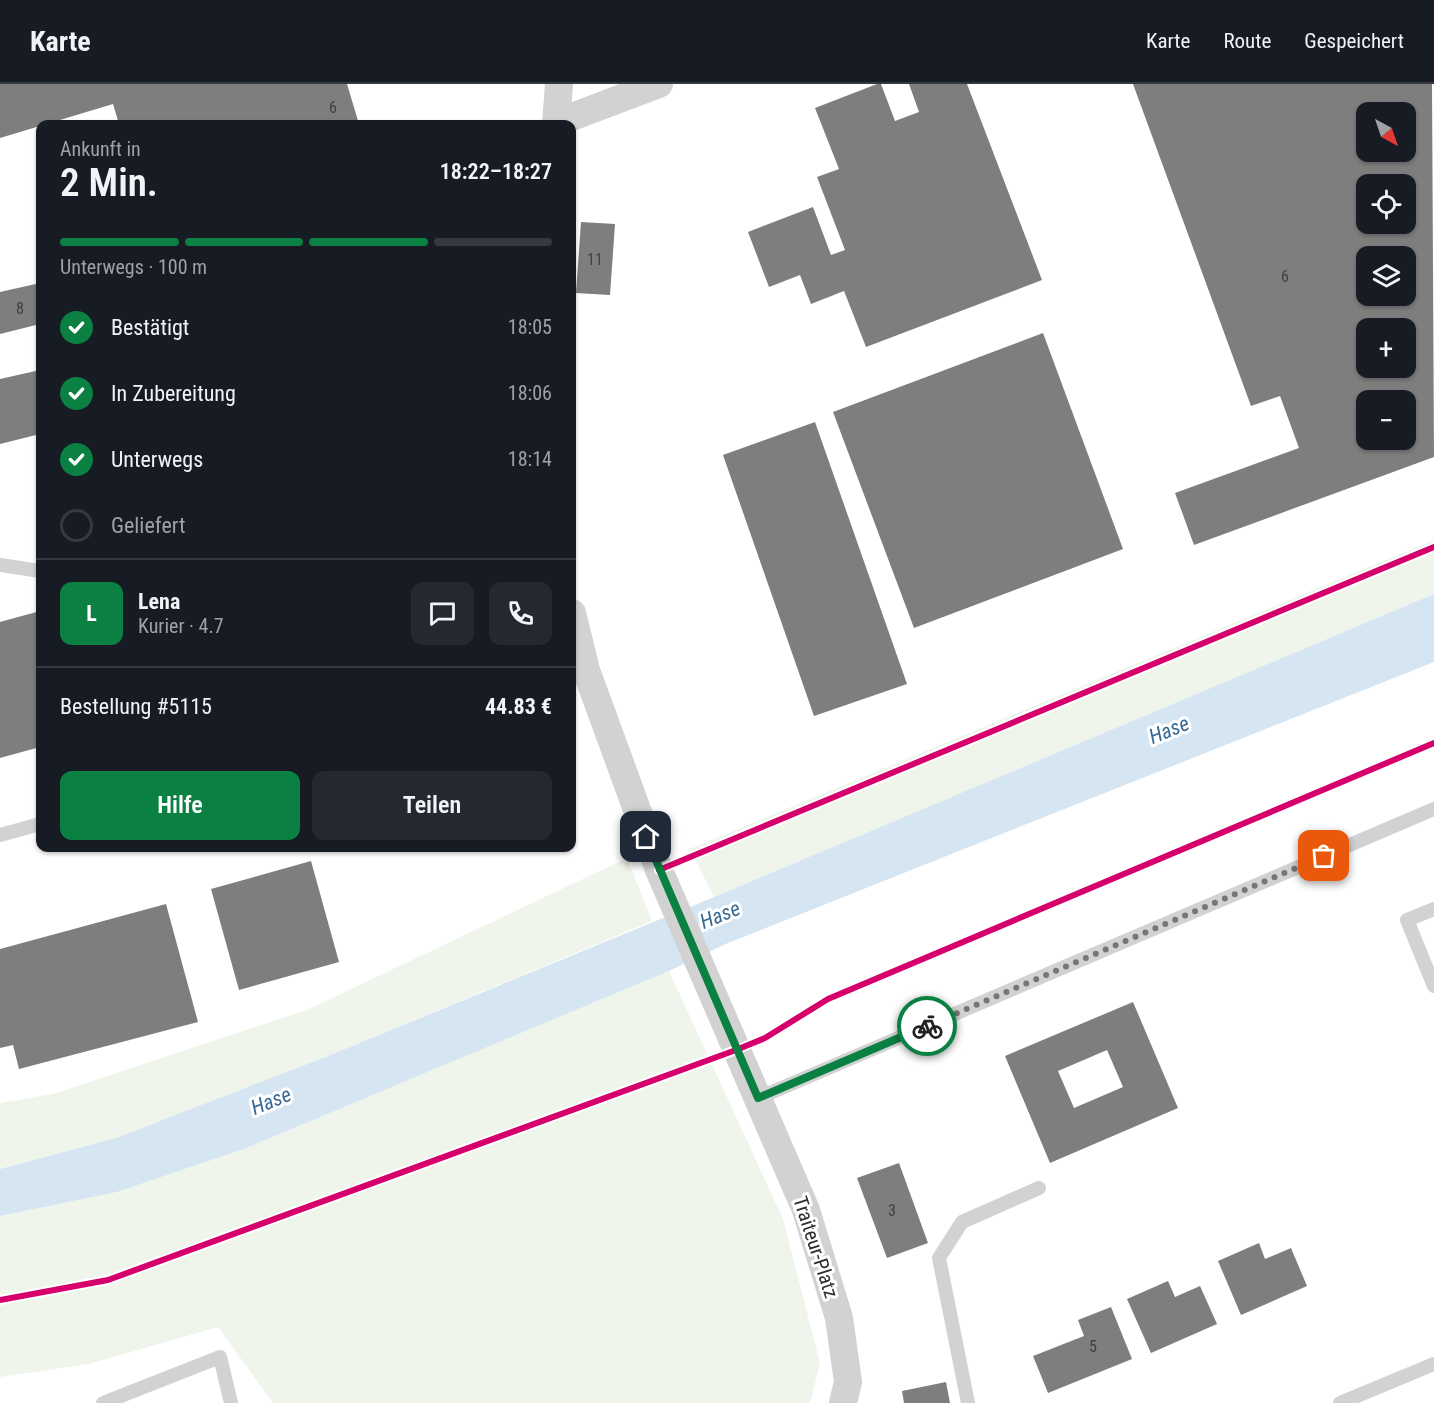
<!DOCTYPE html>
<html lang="de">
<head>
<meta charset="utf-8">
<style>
	body { margin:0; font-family:"Roboto Condensed",sans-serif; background:#242831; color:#f1f3f6; height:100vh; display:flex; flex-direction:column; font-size:22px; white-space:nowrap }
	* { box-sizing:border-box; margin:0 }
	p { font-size:20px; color:#9ea1a6 }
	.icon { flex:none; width:33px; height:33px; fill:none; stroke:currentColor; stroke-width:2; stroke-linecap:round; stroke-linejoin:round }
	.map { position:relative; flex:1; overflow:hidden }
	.panel { position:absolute; left:36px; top:36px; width:540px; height:732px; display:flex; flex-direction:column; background:#171b24; border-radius:12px; box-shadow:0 2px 4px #0004 }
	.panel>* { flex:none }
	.needle { width:39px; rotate:140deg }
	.tools { position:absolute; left:1356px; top:18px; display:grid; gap:12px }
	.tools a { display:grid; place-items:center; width:60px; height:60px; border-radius:12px; background:#171b24; box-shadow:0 2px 4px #0004; font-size:30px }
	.pin { position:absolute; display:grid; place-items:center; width:51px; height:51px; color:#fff; margin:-26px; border-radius:12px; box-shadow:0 3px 9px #0006 }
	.courier { position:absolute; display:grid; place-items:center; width:60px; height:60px; margin:-30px; border:4px solid #0b8043; border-radius:50%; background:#fff; color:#222; box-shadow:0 2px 8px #0007 }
	.overview em { font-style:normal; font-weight:600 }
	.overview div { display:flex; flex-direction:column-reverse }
	.overview { display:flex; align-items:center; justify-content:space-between; height:102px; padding:0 24px }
	h1 { font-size:39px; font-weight:600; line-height:45px }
	.bar { display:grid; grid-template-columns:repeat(4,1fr); gap:9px 6px; align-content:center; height:72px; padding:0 24px }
	.bar i { height:8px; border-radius:4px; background:#363941 }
	.bar .active { background:#0b8043 }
	.bar p { grid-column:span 4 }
	.line { display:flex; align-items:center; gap:15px; padding:0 24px; border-top:2px solid #363941 }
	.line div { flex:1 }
	.round { display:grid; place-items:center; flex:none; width:63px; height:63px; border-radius:12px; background:#242831 }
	ol { padding:0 24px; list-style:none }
	li { display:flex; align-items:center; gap:18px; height:66px }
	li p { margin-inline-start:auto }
	li .icon { padding:6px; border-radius:50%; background:#0b8043; color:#fff; stroke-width:4 }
	li:last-child { color:#9ea1a6 }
	li i { width:33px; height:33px; border:3px solid #363941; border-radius:50% }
	.primary-button { display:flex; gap:12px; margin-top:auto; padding:12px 24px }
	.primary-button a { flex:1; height:69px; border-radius:12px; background:#0b8043; color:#fff; font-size:24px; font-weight:600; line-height:69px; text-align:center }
	.primary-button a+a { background:#242831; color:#f1f3f6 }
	header { display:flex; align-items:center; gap:36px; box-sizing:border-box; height:84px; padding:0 30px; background:#171b24; border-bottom:2px solid #363941 }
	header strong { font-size:28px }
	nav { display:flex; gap:33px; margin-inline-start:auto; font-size:21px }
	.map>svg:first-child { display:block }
</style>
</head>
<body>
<header>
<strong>Karte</strong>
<nav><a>Karte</a><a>Route</a><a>Gespeichert</a></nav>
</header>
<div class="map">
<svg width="1434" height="1319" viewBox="0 0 1434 1319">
	<rect width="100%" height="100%" fill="#fff"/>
	<g fill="#eff5eb">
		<path d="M1434,456v54l-720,303 -24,-48z"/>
		<path d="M627,774l25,63 -324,135 -212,82 -116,31v-66l53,-9 254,-84z"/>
		<path d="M669,887l114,248 37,144 -10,40h-537l-55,-76 -129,37 -89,13v-161l117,-24 127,-43z"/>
	</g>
	<path fill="#d6e5f2" d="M1434,510v68l-706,281 -59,28 -425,178 -127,43 -117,24v-47l116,-31 212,-82 386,-159z"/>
	<g fill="#7e7e7e" fill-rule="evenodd">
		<path d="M0,0h347l12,40h-240l-6,-20 -113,34z"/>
		<path d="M877,0h4l14,37 24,-9 -10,-28h58l75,196 -176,67 -22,-56 -33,13 -11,-29 -31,12 -21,-55 65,-25 18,48 14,-5 -28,-73 22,-8 -24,-61z"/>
		<path d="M1133,0h299l2,373 -240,88 -19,-52 124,-45 -19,-52 -29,10zM1366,28h40v40h-40zM1366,100h40v40h-40zM1366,172h40v40h-40zM1366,244h40v40h-40zM1366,316h40v40h-40z"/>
		<path d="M581,138l34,2 -5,71 -34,-2z"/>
		<path d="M40,199v41l-40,10v-42z"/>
		<path d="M1043,249l80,216 -209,79 -81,-216z"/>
		<path d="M40,286v64l-40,10v-65z"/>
		<path d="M815,338l92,262 -93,32 -91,-261z"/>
		<path d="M40,527v136l-40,11v-136z"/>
		<path d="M311,777l28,101 -100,28 -28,-101z"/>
		<path d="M166,820l32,118 -179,47 -6,-24 -13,3v-99z"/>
		<path d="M1133,918l45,106 -128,55 -45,-107zM1107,966l16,37 -49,21 -16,-37z"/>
		<path d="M899,1079l29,80 -41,15 -30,-80z"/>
		<path d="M1259,1159l6,16 26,-11 16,38 -66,29 -23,-54z"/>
		<path d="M1168,1197l7,16 25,-11 17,38 -66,29 -24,-54z"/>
		<path d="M1111,1223l21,52 -84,34 -15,-37 51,-20 -6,-16z"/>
		<path d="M946,1298l4,21h-46l-2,-12z"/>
	</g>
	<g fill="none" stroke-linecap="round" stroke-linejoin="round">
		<g stroke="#d2d2d2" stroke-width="14">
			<path d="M0,481l40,6"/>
			<path d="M0,751l40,-11"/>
			<path d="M1434,825l-27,11 27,66"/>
			<path d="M758,1014l676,-289"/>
			<path d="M103,1319l117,-46 11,46"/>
			<path d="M968,1319l-29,-145 23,-36 77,-34"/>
			<path d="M1340,1319l94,-39"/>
		</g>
		<g stroke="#d2d2d2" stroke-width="28">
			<path d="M556,39l103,-39"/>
			<path d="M556,40l3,-40"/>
			<path d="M572,529l14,57 73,200 147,340 33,108 9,64 -5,21"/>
		</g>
		<defs>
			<g id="cycleway">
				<path d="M659,786l775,-323"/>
				<path d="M0,1216l108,-20 628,-230 29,-12 63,-39 606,-256"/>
			</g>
		</defs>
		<use href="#cycleway" stroke="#fff" stroke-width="10"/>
		<use href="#cycleway" stroke="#d6006c" stroke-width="6"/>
	</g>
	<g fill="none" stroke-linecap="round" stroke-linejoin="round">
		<path stroke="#767676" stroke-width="6" stroke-dasharray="0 10.8" d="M927,942l397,-170"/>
		<path stroke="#0b8043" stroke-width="8" d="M646,753l112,261 169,-72"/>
	</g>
	<g text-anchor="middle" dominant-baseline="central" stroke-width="6" stroke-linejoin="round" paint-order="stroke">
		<g font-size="16" fill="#414141">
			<text x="333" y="23">6</text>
			<text x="595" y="175">11</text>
			<text x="1285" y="192">6</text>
			<text x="20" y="224">8</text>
			<text x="892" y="1126">3</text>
			<text x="1093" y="1262">5</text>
		</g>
		<g font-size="20" fill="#2d2d2d" stroke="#fff">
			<text transform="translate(816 1163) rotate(72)">Traiteur-Platz</text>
		</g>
		<g font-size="21" font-style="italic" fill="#376894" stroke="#fff">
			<text transform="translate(1169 646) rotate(-22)">Hase</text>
			<text transform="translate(720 831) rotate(-22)">Hase</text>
			<text transform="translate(271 1017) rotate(-22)">Hase</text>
		</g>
	</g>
</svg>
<div class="tools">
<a><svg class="needle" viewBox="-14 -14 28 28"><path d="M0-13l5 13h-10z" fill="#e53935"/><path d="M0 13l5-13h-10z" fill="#9ea1a6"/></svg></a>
<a><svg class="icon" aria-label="locate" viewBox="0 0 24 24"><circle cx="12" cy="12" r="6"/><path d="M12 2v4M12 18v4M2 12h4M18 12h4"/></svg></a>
<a><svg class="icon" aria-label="layers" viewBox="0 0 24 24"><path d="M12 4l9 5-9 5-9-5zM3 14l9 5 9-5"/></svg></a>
<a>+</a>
<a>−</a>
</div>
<div class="pin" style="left:1324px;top:772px;background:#ea580c"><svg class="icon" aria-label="bag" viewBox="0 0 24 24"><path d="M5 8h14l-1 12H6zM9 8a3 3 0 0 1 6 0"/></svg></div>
<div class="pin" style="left:646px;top:753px;background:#1f2937"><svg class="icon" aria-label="home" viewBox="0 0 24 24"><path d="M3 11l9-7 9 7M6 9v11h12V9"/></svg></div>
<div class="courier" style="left:927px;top:942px"><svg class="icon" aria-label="bike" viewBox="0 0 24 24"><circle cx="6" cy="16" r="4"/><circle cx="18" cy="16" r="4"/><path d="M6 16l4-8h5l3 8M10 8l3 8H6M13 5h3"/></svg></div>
<section class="panel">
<div class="overview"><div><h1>2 Min.</h1><p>Ankunft in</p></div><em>18:22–18:27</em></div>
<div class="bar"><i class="active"></i><i class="active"></i><i class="active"></i><i></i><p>Unterwegs · 100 m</p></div>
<ol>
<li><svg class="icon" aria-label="check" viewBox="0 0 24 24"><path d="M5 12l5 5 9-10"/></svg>Bestätigt<p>18:05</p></li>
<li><svg class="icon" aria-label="check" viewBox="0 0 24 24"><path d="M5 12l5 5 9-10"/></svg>In Zubereitung<p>18:06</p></li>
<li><svg class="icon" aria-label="check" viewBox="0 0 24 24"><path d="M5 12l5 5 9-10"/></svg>Unterwegs<p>18:14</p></li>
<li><i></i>Geliefert</li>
</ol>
<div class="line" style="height:108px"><b class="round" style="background:#0b8043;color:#fff">L</b><div><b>Lena</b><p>Kurier · 4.7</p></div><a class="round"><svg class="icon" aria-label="chat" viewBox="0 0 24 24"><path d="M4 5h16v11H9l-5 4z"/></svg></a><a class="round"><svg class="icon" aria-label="phone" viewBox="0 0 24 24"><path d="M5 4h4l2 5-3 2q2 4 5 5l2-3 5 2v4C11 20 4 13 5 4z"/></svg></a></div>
<div class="line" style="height:78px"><div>Bestellung #5115</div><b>44.83 €</b></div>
<div class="primary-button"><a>Hilfe</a><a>Teilen</a></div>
</section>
</div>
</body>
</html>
